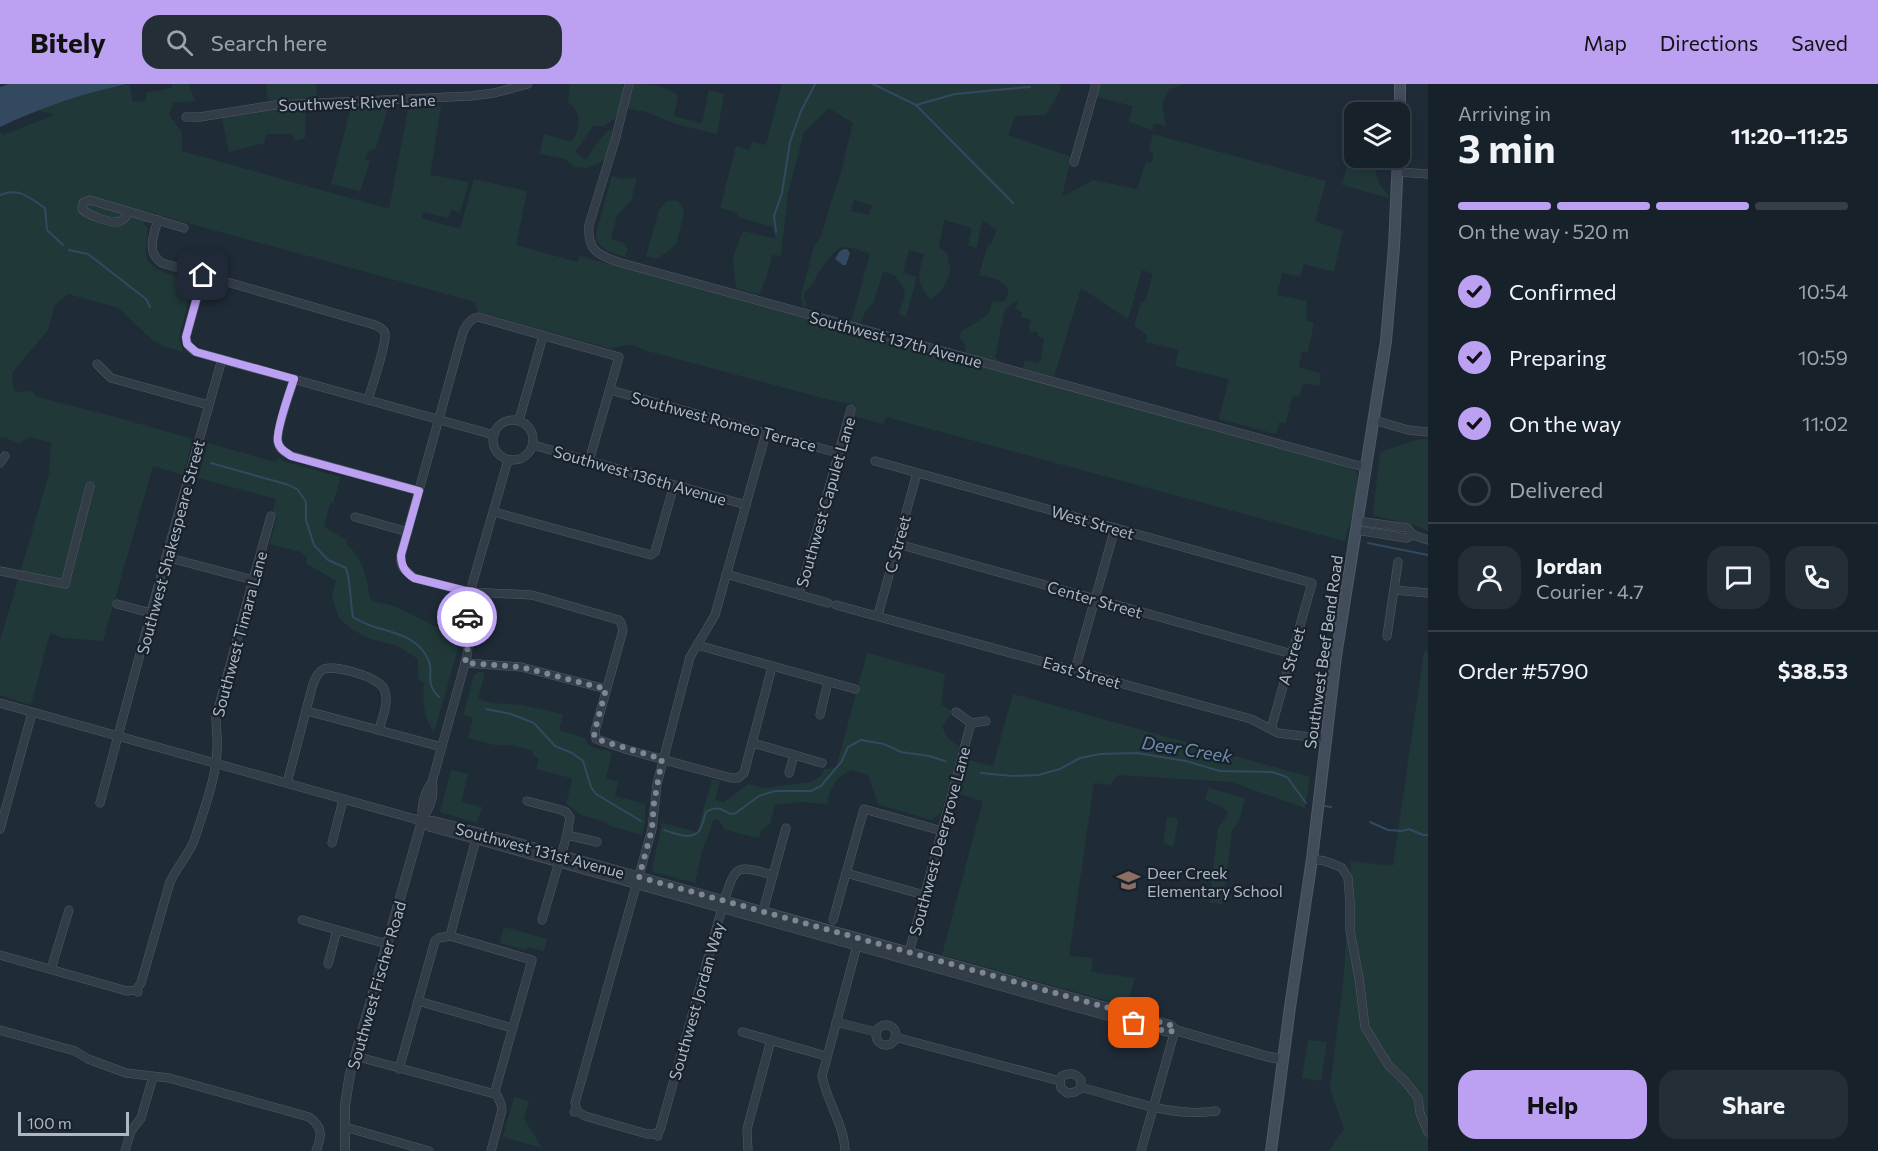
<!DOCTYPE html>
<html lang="en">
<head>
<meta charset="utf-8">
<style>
	body { margin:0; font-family:Commissioner,sans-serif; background:#242e36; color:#f1f3f6; height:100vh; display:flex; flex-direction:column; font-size:22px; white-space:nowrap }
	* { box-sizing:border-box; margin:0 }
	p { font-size:20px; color:#9ea3a8 }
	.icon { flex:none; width:33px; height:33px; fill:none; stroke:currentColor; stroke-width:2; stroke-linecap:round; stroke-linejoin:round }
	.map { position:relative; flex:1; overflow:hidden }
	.side { display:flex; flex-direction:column; background:#17212a; width:450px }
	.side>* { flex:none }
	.buttons { position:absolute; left:1344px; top:18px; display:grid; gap:12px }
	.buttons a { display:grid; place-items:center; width:66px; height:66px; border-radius:12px; background:#17212a; box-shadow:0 3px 15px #0003,0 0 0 2px #363e47; font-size:30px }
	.scale { position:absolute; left:18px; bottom:15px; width:111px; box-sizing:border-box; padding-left:6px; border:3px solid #adb8c5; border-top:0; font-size:16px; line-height:21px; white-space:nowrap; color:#adb8c5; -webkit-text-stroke:4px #19222c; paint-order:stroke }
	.pin { position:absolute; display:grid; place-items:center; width:51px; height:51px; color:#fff; margin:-26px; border-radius:12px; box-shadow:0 3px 9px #0006 }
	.courier { position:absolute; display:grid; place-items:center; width:60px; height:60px; margin:-30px; border:4px solid #bca0f2; border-radius:50%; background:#fff; color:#222; box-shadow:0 2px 8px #0007 }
	.head em { font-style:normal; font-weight:700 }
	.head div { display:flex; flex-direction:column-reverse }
	.head { display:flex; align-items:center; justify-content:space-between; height:102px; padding:0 30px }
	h1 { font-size:39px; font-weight:700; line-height:45px }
	.bar { display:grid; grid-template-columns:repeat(4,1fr); gap:9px 6px; align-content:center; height:72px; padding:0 30px }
	.bar i { height:8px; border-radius:4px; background:#363e47 }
	.bar .active { background:#bca0f2 }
	.bar p { grid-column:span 4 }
	.line { display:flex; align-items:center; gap:15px; padding:0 30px; border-top:2px solid #363e47 }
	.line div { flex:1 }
	.round { display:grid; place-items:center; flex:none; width:63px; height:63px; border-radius:18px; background:#242e36 }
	ol { padding:0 30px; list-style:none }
	li { display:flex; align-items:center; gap:18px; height:66px }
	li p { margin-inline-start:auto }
	li .icon { padding:6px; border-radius:50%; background:#bca0f2; color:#111; stroke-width:4 }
	li:last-child { color:#9ea3a8 }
	li i { width:33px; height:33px; border:3px solid #363e47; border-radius:50% }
	.action { display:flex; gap:12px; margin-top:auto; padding:12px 30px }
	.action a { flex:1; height:69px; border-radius:18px; background:#bca0f2; color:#111; font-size:24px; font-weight:700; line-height:69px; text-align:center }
	.action a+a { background:#242e36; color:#f1f3f6 }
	header { display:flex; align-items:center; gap:36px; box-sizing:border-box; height:84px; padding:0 30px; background:#bca0f2; color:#111 }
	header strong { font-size:28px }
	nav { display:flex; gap:33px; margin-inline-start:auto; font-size:21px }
	.search { width:420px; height:54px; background:#242e36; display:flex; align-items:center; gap:15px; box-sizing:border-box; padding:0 21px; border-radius:18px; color:#9ea3a8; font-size:22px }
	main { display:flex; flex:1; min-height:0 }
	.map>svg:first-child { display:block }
</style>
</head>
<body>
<header>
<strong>Bitely</strong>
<div class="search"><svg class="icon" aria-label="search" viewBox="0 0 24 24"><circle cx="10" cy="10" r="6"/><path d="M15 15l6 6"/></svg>Search here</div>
<nav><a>Map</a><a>Directions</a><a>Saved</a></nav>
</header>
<main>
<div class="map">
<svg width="1428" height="1067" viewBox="0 0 1428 1067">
	<rect width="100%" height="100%" fill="#1f2c38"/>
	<g fill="#213839" fill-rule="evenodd">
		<path d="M129,0l4,18 13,-1v-8l26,-5v-4h17l6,17 -22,2 -4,12 13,17v19l207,58 19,-99 33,-4 -11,69 39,7 -9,30 -9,-2 -3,8 -25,-6 -2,6 39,11 14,-50 53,12 -11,54 61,17 3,-6 765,210 12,6c2,20 -6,50 -13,69l-458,-124 -3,7 -29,-8 3,-11 -31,-6 -182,-49c-12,-7 -19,-6 -32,-1l-134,-37 -3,-10 -327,-90 -4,12 4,5c-5,30 -4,38 27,47 7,2 13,3 18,8l-14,54 4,14 -17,-5 -14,-7 -33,-32 -51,-14 -13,11 -7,25 -36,43 1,14 3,5 16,-1 5,6 75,19 81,23 -10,36 -30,-9 -50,175 -40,-3 -13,-5 -19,72 -31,-10v-54l49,-167 2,-31 -21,-6 -11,6 -16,-6 -3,1v-306l3,3 51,-20 -15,-5 56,-19z"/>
		<path d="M266,0h50l1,14 -49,2z"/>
		<path d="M570,0h53v5l-6,28 -13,9h-11l-18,26 11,8 10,-16 13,-14h4l-8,30 -17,8 -14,-1 -9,-8 -25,-5 4,-20 27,8c8,-7 10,-24 4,-33 -1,-3 -5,-5 -7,-7z"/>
		<path d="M633,0c16,0 33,1 45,12l-4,20 28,8 7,-34 15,4 -7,40 -38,-9 -33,-13 -20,-4z"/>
		<path d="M782,0h277l2,5 -15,26 -31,1 -7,19 63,22 -9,40 31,-17 44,9 9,-27 4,1 3,-2v-8l-4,-2 4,-17 173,47 -11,40 28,10 -9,41 -30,-8 -4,13 -18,-4 -5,22 30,6 -1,20 8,2 -6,29 -6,-1 -3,16 22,7 -2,12 -16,-3 -4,14 -6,-1 -8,28 -6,-2 -3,12 -57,-15 10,-40 -54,-13 4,-16 -33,-8 1,-7 -13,-9 7,-24 4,-1 8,-27 -11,-4 -14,49 -47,-31 -27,89 -31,-9 2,-8 11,3 5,-3 3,-22 -6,-2 -1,-5 -7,2 -1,-6 2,-7 -10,-3 1,-5 -6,-3 2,-10c-5,4 -12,8 -14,14 -2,5 0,9 -3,14l-6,31 4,2v2l-34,-9c1,-7 0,-11 -6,-15l3,-7 26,-16 5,-14 11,1 5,-10c-4,-13 -18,-14 -30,-17l9,-31h3l6,-14 -14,-10 -7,28 -8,-3 4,-17 -28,-8 -5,27 9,8v7l3,6c-4,15 -7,23 -21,31 -14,-19 -12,-23 -6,-45l-15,-4 -6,23 14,4 -11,40 -8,-4c5,-10 10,-18 4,-27 -7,-11 -6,-11 -19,-15l-9,31 -8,8 -6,14 -9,-2 19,-68c-32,-13 -33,-7 -51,18 -5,8 -6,14 -14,20l-1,8 3,5 -4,2 -2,-11 13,-50 7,-9 9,-32 10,-29 13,-53 -24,-15 -25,24 -16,61 -7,63 -9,-1 -6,24 -7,15 -23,-5 -3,-32 10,-26 33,8 -3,-12 -32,-9 -5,-6 -16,-4 16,-62 13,4 3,-8 14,3zM854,116l18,5 -3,10 -18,-4z"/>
		<path d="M1101,0h84l-16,5 -7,15 4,22 -12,-3 -2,7 -23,-8 4,-16 -36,-9z"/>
		<path d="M1368,19l24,6v3h-24z"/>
		<path d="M352,20l37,1 -13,43 -8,4 -3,7 5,2 -10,30 -29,-7z"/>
		<path d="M306,22l-1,32 -10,3 -3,-7h-26l-2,9 -35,9 -7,-34 34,-8z"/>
		<path d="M1354,46v28h22c0,17 0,25 13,38v2l-47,-13 7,-26 -2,-16 -7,-7z"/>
		<path d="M612,92l9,3 16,-1 -6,23 -14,14 -6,24 13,4 4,6 -3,8 -19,-7 -10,-9 1,-10z"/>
		<path d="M667,117h10l5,4 2,9 -8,31 -19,14 -11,-3 13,-46z"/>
		<path d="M1420,355h8v92l-11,-5 -44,-11 7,-63z"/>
		<path d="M208,359l67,19 4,-4 6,4 56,15 -8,26h-3l-6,24 23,13 -1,4c17,14 21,34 24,55 7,5 15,4 23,7 19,7 35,19 54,24l11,18 -24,85c-10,-17 -12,-29 -10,-49l-6,-6v-19l-20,-13 -27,-7 -18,-9 -14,-12 -7,-21 4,-16 -30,-18 1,-6 -6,-5 -31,-8 7,-27 -5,-2 4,-16 -78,-21z"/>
		<path d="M1424,567l4,1v499h-99l15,-22 -14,-41 14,-113 7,-114 42,5z"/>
		<path d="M867,569l78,21 -4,30 12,8 -11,15 6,11 11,9 -18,66 -9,7 -49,-14 -5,-2 -10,-29 -17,-5c-17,9 -19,15 -24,34l-25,-2 -27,3 -5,19 -9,6 -2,8 -34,-8 -6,-10 -5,-1 -12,33 -7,31 -41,-11 -2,-2 10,-47 35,9 15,-53 8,2 -5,19 9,2 24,-18 16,4 47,-6 10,-6 3,-7 12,-1z"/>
		<path d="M479,588l6,1 -7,26 14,4 29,2 42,9 -4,16 26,8c5,13 15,10 27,14l-6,26 12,4 -3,14 30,8v19l-3,12 -35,-10v-3l-26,-7 -15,-12 6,-21 -1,-4 -35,-9 3,-10 -6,-4v-4l-21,-6h-17l-27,-7 5,-20 -10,-3 11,-40z"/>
		<path d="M1013,610l297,83 -5,31 -74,-26 -113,-7 -8,10 -16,-2 -25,173 24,2 -2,14 44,6 -8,28 -185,-51 41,-154 -24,-7 9,-34 25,6z"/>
		<path d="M451,686l17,4 -7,28 21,5 -5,16 -37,-11z"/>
		<path d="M1208,704l37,10 -6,22 -7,11 -9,73 -14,-1 9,-75 10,-15 -4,-5 -19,-8z"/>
		<path d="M1167,733l9,1 2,2 -4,24 -2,2 -9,-2z"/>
		<path d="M504,843l43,12 -3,12 -16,-4 -2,3 -26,-7z"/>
		<path d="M1308,956l19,2 -6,39 -19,-3z"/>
		<path d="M514,1013l15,4 -5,18 18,29 -39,-11z"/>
	</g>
	<g fill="#324960">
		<path d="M8,0h119c-43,9 -87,24 -127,43v-40z"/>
		<path d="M844,165h3l3,4 -4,12h-3l-8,-6 5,-8z"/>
	</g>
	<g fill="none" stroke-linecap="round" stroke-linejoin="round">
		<g stroke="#324960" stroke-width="2">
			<path d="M873,0l43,21 39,-11 75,-7"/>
			<path d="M916,21l97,98"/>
			<path d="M0,111c19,-8 30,3 45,13l2,22 16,15"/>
			<path d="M776,148l-2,-16 8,-23 8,-51 11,-31 14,-27"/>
			<path d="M69,166l19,4 58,45 4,8"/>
			<path d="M211,379l78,22 9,5 8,12v18l8,25 14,15 18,8c5,15 4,33 7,49 5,3 11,6 16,8 22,8 48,10 59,34 7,14 -5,22 11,38"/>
			<path d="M1368,459l60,12"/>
			<path d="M486,625l25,5 23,9 21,23 17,7 11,8 8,26 5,7 45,27"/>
			<path d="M981,689l32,3 25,-1 22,-6 20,-11 20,-4 37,-1 49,8 34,10 52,1 15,5 19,26"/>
			<path d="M1325,722l6,1"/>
			<path d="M1370,738l18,8 14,1 7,-2 14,6h5"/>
			<path d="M664,746c10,3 27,11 35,1 4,-5 5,-14 7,-19 9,-6 15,-4 24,2l6,-1 23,-17 16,-5h36l10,-5 21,-25 6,-14 13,-7 23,4 17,8 28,4 16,5"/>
		</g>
		<defs>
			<g id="minor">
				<path d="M629,0l-13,53 -27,88c-2,24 8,30 29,37l749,206"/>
				<path d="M186,33h14l75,-12 196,-9 23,-3 34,-9"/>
				<path d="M1074,78l22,-78"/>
				<path d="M1398,88l30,2"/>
				<path d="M129,128c-3,5 -5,8 -11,10 -8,1 -31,-7 -36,-13l1,-6 7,-3 94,28"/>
				<path d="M158,136c-5,17 -12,32 4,43l213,62c4,2 9,4 10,9 1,14 -13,51 -17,66"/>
				<path d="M203,191l-17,62c1,8 3,11 10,15l298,83"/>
				<path d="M97,280l14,14 97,27"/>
				<path d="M294,295c-4,12 -19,55 -16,64 2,7 8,10 14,13l127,35"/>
				<path d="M610,306l228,63"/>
				<circle cx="513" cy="356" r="20"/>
				<path d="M519,336l24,-84"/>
				<path d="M1374,336l34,10 20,2"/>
				<path d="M533,361l213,60"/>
				<path d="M589,377l30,-104 -141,-40c-8,2 -11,7 -15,15l-62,223v7l2,6 11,10 56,14 62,3 87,25 2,3 2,7 -28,101 1,8 32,11 103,28h7l6,-5 28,-106"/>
				<path d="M875,377l437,122 -41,146"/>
				<path d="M0,379l5,-7"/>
				<path d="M494,428l157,43 4,-3 19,-67"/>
				<path d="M355,433l53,15"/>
				<path d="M1358,437l49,7 6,7"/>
				<path d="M1356,446l50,8 7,-3 15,5"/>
				<path d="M898,460l394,110"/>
				<path d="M166,473l87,23"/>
				<path d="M0,487l65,13 25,-98"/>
				<path d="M726,490l102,29"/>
				<path d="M1394,506l34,3"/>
				<path d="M799,511l52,-186"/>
				<path d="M117,520l34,9"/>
				<path d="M836,521l415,114 27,14 48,6"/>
				<path d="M878,531l39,-142"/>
				<path d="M1387,552l11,-74"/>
				<path d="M697,561l158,44"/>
				<path d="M465,579l56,4 85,22"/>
				<path d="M1075,586l40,-142"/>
				<path d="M0,619l422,118"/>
				<path d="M307,627l135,36"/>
				<path d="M956,628l15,11"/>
				<path d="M820,631l8,-33"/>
				<path d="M753,659l69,20"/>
				<path d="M789,689l5,-18"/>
				<path d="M287,699l26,-99c3,-7 5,-12 11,-15 12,-4 55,8 60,20 6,13 -2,28 -5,41"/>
				<path d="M527,717l34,9 5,2 4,5 -3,18 -25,85"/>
				<path d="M100,719l66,-246 56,-198"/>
				<path d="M422,736c8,-13 13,-23 10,-38"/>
				<path d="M422,737c-1,-15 1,-27 10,-39l35,-126 1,-9 -2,-23 4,-32 38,-132"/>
				<path d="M0,745l32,-116"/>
				<path d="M567,751l30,7"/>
				<path d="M332,759l11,-43"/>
				<path d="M1312,775l13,2 13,5 4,2 6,10 2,24v28l9,48 6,49 24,39 16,15 13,17 2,15 8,19"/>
				<path d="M846,789l78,22"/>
				<path d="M765,820l21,-76"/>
				<path d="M302,836l85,24"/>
				<path d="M833,836l31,-111 78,22"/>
				<path d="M450,852l82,24 -37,131 6,13 1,6 -11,41"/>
				<path d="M0,871l127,36 9,-1 2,2"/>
				<path d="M908,872l63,-233 15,-2"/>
				<path d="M328,880l9,-34"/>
				<path d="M51,885l18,-59"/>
				<path d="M136,906l5,-7 29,-101c7,-15 18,-27 24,-41 9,-29 22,-61 23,-91 1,-11 -1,-21 -1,-33l37,-137 18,-64"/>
				<path d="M418,917l94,27"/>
				<path d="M836,938l40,10"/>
				<circle cx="886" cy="951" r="10"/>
				<path d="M0,946l75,21 13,8 38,14 43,5 140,39c14,10 13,19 7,34"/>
				<path d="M742,948l84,24"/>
				<path d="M895,953l165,44 2,-5c7,-4 14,-3 19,4l-1,9 -5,3 -8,1 -6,-5 -1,-7"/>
				<path d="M355,972l140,38"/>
				<path d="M399,985l36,-128 4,-3 11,-2 26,-97"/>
				<path d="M1080,1003c44,11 90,31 136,24"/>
				<path d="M577,1027l8,5 62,18h9l2,2"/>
				<path d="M574,1028l3,-1 -2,-8 77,-274 5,-45 33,-127 25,-42 51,-182"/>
				<path d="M345,1043l84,24"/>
				<path d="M656,1050l4,-4 64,-229c12,-37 12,-36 49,-26"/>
				<path d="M125,1067l6,-20 10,-13 12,-41"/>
				<path d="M748,1067l-1,-22 24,-89"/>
				<path d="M845,1067c-1,-27 -18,-49 -23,-75l36,-134"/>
				<path d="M1141,1067l34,-121"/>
			</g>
			<g id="tertiary">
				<path d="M422,737l9,6 45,12 658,184 35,9 6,-2 94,27 13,2"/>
				<path d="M427,737h6l71,18 666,186 5,5"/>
				<path d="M345,1067v-46l5,-31 72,-253"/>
			</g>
			<g id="secondary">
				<path d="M1400,36v-36"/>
				<path d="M1271,1067l19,-144 22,-148 24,-203 50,-315 8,-94 4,-89"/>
			</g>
		</defs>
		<use href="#minor" stroke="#505b66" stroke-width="9"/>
		<use href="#tertiary" stroke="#505b66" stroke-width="10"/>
		<use href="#secondary" stroke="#505b66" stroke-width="12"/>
		<use href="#minor" stroke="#333d48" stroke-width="8"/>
		<use href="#tertiary" stroke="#333d48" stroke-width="9"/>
		<use href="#secondary" stroke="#414d5b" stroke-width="10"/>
	</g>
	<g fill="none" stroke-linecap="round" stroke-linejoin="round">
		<path stroke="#7b8794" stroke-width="6" stroke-dasharray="0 10.8" d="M467,533l1,29 -3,17 56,4 85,22 -12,45 2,5 66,20 -8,44 -2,26 -13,48 531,148 5,5 -6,2 -35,-9"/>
		<path stroke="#bca0f2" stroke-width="8" d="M203,191l-17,62 1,7 9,8 98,27c-4,12 -19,53 -16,63 1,7 8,10 13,14l128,35 -18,64c0,11 4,17 13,23l56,14 -3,25"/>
	</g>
	<defs>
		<symbol id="school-bare" viewBox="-9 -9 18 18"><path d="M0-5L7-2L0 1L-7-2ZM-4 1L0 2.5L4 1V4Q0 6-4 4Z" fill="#8d6e63" stroke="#19222c" stroke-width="2.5" paint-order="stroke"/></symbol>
	</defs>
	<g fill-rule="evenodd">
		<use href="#school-bare" x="1112" y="780" width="33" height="33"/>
	</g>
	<g text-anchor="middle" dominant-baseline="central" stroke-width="4.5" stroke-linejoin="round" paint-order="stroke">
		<g font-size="16" fill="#adb8c5" stroke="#19222c">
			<text transform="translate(357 18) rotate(-2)">Southwest River Lane</text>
			<text transform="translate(896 255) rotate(15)">Southwest 137th Avenue</text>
			<text transform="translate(724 337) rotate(15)">Southwest Romeo Terrace</text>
			<text transform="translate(640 391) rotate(16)">Southwest 136th Avenue</text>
			<text transform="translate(825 418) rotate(-74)">Southwest Capulet Lane</text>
			<text transform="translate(1093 438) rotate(16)">West Street</text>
			<text transform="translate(897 460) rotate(-75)">C Street</text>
			<text transform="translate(170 463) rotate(-75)">Southwest Shakespeare Street</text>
			<text transform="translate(1095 515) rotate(16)">Center Street</text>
			<text transform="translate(239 550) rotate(-75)">Southwest Timara Lane</text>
			<text transform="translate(1323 568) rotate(-82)">Southwest Beef Bend Road</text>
			<text transform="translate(1291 572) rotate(-74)">A Street</text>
			<text transform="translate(1082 588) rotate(16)">East Street</text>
			<text transform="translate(939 757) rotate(-75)">Southwest Deergrove Lane</text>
			<text transform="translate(540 766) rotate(15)">Southwest 131st Avenue</text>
			<text transform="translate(376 901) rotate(-74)">Southwest Fischer Road</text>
			<text transform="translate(696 917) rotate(-74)">Southwest Jordan Way</text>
		</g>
		<g font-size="16" fill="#adb8c5" stroke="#19222c" text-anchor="start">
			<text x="1147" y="788">Deer Creek<tspan x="1147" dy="18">Elementary School</tspan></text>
		</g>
		<g font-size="18" font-style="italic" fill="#6d8caa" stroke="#19222c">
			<text transform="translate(1187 665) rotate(9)">Deer Creek</text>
		</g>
	</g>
</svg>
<div class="buttons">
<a><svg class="icon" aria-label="layers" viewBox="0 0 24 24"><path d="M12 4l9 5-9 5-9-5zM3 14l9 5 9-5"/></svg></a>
</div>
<div class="scale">100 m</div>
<div class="pin" style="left:1134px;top:939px;background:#ea580c"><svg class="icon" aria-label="bag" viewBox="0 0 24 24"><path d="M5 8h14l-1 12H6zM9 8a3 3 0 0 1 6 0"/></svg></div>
<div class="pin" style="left:203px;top:191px;background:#1f2937"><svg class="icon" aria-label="home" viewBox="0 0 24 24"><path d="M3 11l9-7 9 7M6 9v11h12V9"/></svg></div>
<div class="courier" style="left:467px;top:533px"><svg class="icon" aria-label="car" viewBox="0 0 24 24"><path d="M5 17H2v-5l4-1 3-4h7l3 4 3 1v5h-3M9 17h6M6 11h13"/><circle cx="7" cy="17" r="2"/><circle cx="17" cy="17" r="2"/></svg></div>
</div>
<section class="side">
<div class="head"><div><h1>3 min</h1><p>Arriving in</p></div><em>11:20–11:25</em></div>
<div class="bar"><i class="active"></i><i class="active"></i><i class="active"></i><i></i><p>On the way · 520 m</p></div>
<ol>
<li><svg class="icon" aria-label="check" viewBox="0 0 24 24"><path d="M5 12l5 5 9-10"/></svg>Confirmed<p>10:54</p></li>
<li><svg class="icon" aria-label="check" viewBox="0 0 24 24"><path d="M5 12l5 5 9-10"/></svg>Preparing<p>10:59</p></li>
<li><svg class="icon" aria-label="check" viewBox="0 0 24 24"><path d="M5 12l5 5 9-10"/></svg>On the way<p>11:02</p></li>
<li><i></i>Delivered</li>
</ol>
<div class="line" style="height:108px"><a class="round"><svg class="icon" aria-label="person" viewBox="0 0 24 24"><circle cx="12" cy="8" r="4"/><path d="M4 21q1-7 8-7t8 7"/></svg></a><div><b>Jordan</b><p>Courier · 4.7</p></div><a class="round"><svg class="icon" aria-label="chat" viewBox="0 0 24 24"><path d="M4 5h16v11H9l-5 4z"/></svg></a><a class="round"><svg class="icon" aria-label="phone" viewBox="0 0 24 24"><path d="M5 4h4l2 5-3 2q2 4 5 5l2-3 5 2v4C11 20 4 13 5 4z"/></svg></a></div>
<div class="line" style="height:78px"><div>Order #5790</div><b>$38.53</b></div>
<div class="action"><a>Help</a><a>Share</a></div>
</section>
</main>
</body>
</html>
